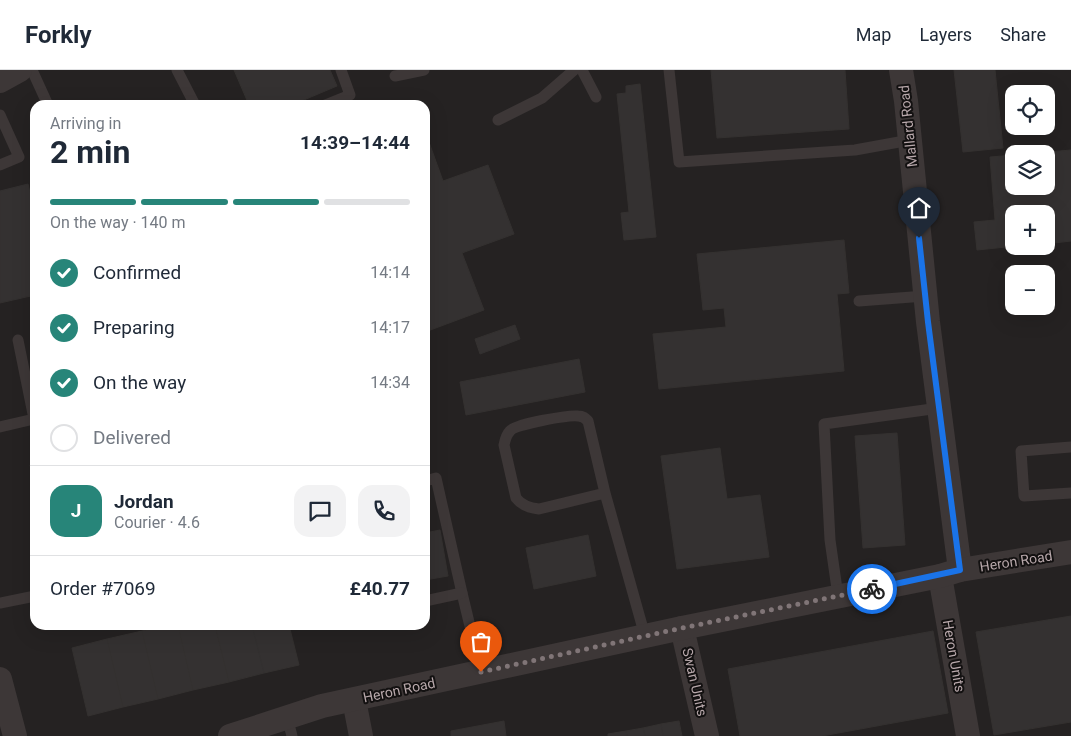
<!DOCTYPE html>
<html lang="en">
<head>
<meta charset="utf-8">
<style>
	body { margin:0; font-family:Roboto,sans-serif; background:#f2f2f3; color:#1f2937; height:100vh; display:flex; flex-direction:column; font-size:19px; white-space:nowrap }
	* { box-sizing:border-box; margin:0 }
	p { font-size:16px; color:#747a83 }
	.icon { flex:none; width:28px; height:28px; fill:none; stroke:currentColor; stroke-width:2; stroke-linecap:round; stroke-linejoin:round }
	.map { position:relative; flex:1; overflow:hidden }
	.sheet { position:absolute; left:30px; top:30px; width:400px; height:530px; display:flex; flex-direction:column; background:#fff; border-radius:15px; box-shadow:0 5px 20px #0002 }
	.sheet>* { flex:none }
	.tools { position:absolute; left:1005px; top:15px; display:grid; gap:10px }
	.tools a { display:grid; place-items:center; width:50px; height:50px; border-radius:10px; background:#fff; box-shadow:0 5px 20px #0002; font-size:25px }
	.pin { position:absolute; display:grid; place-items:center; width:42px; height:42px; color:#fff; margin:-51px -21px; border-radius:50% 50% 50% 0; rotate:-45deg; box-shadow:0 0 5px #0007 }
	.pin .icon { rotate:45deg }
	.courier { position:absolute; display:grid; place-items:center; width:50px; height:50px; margin:-25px; border:4px solid #1a73e8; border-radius:50%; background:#fff; color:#222; box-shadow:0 1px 6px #0007 }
	.summary em { font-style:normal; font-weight:700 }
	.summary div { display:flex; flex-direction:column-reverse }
	.summary { display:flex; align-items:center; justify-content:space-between; height:85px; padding:0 20px }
	h1 { font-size:32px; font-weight:700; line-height:38px }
	.bar { display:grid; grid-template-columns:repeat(4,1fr); gap:8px 5px; align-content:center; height:60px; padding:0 20px }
	.bar i { height:6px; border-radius:4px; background:#e0e1e3 }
	.bar .on { background:#278579 }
	.bar p { grid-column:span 4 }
	.line { display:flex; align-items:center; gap:12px; padding:0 20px; border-top:1px solid #e0e1e3 }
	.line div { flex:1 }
	.round { display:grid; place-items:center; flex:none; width:52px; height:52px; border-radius:15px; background:#f2f2f3 }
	ol { padding:0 20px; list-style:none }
	li { display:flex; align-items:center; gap:15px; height:55px }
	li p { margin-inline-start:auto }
	li .icon { padding:5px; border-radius:50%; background:#278579; color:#fff; stroke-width:4 }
	li:last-child { color:#747a83 }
	li i { width:28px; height:28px; border:2px solid #e0e1e3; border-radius:50% }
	header { display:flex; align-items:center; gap:30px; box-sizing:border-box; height:70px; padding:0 25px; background:#fff; border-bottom:1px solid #e0e1e3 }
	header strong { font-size:24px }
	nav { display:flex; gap:28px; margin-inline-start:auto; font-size:18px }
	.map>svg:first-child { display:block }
</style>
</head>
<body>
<header>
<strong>Forkly</strong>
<nav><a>Map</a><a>Layers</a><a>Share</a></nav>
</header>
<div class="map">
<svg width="1071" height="666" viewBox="0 0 1071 666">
	<rect width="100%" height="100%" fill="#181616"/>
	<path fill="#252222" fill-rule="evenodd" d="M0,0h1071v666h-1071zM1014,24h32v32h-32zM35,35h390v520h-390zM1014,84h32v32h-32zM1014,144h32v32h-32zM1014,204h32v32h-32z"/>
	<g fill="#343131" stroke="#343130">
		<path d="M234,0h96l7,16 -45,19h-43z"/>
		<path d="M711,0h134l4,59 -132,9z"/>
		<path d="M954,0h41l8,78 -40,4z"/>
		<path d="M640,14l16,153 -32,3 -3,-27 8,-1 -12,-118 9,-1v-7z"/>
		<path d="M425,61l18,50 45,-16 26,69 -52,19 22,57 -59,22z"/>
		<path d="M1071,80v91l-25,3v-30h-32v32h2l-39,4 -3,-28 21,-2 -5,-63 24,-2v31h32v-32h-22z"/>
		<path d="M28,114l7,30v81l-35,8v-112z"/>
		<path d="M844,170l5,53 -12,1 7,77 -185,18 -6,-55 73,-7 -2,-19 -21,2 -6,-56z"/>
		<path d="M515,255l5,14 -40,15 -5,-15z"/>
		<path d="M579,289l6,33 -119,23 -6,-33z"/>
		<path d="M897,363l8,112 -42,3 -8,-112z"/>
		<path d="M720,378l7,51 33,-4 9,62 -92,12 -16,-113z"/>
		<path d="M35,394v20l-5,-19z"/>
		<path d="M440,460l8,46 -23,4v-47z"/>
		<path d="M588,465l8,41 -62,13 -8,-41z"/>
		<path d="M1071,546v106l-77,13 -18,-103z"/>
		<path d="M166,555h12l15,65 -35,9 -16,-68z"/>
		<path d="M178,555h37l14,57 -36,8z"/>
		<path d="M215,555h37l12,48 -35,9z"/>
		<path d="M252,555h37l10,40 -35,8z"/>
		<path d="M142,561l16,68 -35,8 -16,-68z"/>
		<path d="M933,561l15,82 -126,23h-82l-12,-67z"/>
		<path d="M107,569l16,68 -35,9 -16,-68z"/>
		<path d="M504,651l2,15h-55v-5z"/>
		<path d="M679,651l3,15h-19l-2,-12z"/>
		<path d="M661,654l2,12h-18l-2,-8z"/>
		<path d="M643,658l2,8h-18l-1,-5z"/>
		<path d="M626,661l1,5h-19v-2z"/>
	</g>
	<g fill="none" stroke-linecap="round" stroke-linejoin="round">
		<g stroke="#3d3737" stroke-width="11">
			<path d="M32,0l16,35"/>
			<path d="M177,0l18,35"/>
			<path d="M582,0l14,27"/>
			<path d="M669,0l10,92 176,-12 55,-10"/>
			<path d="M395,6l29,-6"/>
			<path d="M325,35l25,-10 -9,-25"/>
			<path d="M0,45l19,42 -19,8"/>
			<path d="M498,50l44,-22 32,-28"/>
			<path d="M859,231l66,-5"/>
			<path d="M0,357l34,-8 -16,-79"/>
			<path d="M1071,377l-50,4 3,45 47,-3"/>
			<path d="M425,411l11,-3 26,115 19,79"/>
			<path d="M605,423l-66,16c-9,-1 -17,-3 -23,-11l-12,-53c1,-5 2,-10 6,-14 5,-7 58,-16 68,-15 5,0 7,2 10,5l17,72 40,143"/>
			<path d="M838,526l-8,-56 -6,-116 115,-16"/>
			<path d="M425,531l37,-8"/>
			<path d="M0,533l35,-7"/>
			<path d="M287,647l5,19"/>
		</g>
		<g stroke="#3d3737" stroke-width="24">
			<path d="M901,0l5,31 22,221 32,248"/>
			<path d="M0,11l20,-11"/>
			<path d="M940,506l28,160"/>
			<path d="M682,558l25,108"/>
			<path d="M0,609l15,57"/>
			<path d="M354,630l7,36"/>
			<path d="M230,666l92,-30 360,-78 258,-52 20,-6 111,-18"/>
		</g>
	</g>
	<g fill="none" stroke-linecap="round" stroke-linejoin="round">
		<path stroke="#807577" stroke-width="5" stroke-dasharray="0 9" d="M481,602l201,-44 190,-39"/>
		<path stroke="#1a73e8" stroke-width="6" d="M872,519l88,-19 -32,-248 -9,-84"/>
	</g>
	<g text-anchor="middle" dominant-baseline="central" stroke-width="4" stroke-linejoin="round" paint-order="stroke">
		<g font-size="14" fill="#b8a8ab" stroke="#131111">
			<text transform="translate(908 56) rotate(-96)">Mallard Road</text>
			<text transform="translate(1016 491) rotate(-9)">Heron Road</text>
			<text transform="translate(954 586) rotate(80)">Heron Units</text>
			<text transform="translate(695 612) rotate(77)">Swan Units</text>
			<text transform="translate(399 620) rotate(-12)">Heron Road</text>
		</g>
	</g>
</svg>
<div class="tools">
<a><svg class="icon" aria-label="locate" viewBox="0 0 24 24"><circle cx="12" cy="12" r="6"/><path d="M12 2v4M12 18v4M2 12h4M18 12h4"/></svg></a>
<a><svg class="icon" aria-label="layers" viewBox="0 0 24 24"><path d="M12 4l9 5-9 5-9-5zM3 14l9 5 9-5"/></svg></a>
<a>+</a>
<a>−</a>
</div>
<div class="pin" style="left:481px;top:602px;background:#ea580c"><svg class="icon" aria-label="bag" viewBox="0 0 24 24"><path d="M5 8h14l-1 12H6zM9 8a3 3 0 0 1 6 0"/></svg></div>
<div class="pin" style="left:919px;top:168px;background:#1f2937"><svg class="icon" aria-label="home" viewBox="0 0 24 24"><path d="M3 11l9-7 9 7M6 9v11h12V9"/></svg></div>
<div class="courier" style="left:872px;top:519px"><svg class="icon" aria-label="bike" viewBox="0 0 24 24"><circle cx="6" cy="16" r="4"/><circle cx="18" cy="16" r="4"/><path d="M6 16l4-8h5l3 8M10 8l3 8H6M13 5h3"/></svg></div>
<section class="sheet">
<div class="summary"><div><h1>2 min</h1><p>Arriving in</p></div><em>14:39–14:44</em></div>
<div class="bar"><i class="on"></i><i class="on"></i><i class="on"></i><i></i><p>On the way · 140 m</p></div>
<ol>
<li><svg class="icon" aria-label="check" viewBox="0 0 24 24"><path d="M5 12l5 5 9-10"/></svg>Confirmed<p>14:14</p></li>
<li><svg class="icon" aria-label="check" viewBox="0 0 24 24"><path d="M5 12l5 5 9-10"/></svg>Preparing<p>14:17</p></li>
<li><svg class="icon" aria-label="check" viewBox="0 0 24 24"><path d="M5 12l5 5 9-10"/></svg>On the way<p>14:34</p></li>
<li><i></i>Delivered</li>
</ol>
<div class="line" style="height:90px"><b class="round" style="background:#278579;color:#fff">J</b><div><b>Jordan</b><p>Courier · 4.6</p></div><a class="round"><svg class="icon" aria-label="chat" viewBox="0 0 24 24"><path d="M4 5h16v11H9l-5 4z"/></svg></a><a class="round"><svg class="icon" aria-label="phone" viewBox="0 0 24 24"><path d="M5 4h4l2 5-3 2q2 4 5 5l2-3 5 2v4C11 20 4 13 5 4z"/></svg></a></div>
<div class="line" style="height:65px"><div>Order #7069</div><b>£40.77</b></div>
</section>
</div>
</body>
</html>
